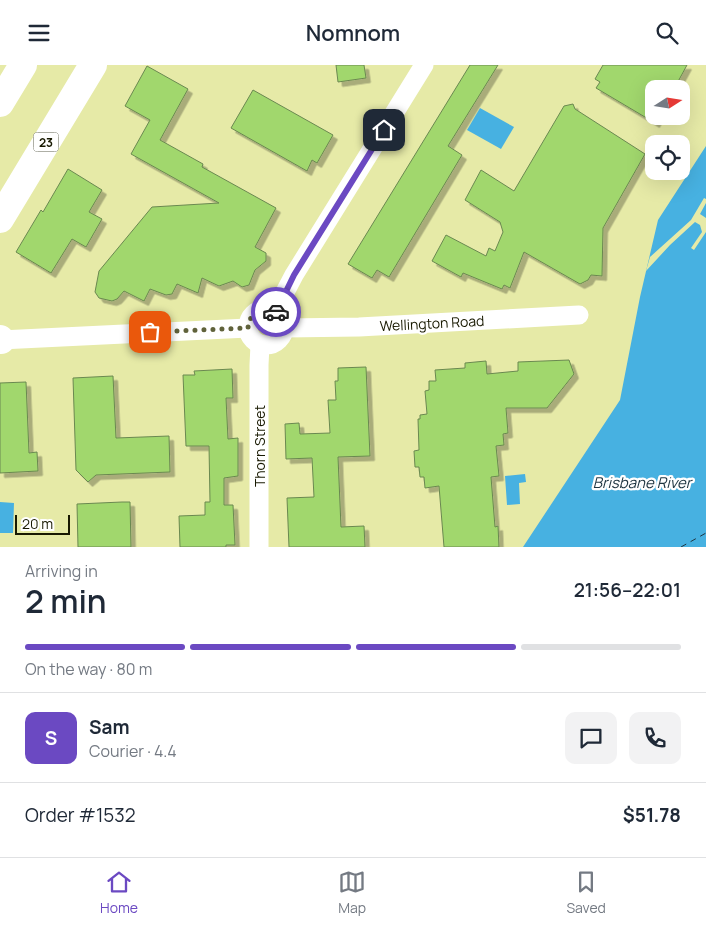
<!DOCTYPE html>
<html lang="en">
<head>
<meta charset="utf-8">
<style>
	body { margin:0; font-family:Manrope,sans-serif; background:#f2f2f3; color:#1f2937; height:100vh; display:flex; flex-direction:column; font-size:19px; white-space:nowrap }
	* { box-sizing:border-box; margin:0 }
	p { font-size:16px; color:#747a83 }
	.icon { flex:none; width:28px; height:28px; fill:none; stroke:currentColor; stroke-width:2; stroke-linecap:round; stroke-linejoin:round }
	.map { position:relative; height:482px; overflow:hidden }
	.sheet { display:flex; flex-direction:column; background:#fff; flex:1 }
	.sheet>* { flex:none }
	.needle { width:32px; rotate:78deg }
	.tools { position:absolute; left:645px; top:15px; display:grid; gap:10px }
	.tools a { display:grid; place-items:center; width:45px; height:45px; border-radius:10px; background:#fff; box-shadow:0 5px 20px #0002; font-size:25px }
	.scale { position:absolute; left:15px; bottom:12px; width:55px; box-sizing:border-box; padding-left:5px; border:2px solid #181901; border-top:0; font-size:14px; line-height:18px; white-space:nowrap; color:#181901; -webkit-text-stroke:4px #fff; paint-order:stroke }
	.pin { position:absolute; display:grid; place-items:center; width:42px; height:42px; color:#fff; margin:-21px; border-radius:10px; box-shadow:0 2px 8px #0006 }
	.courier { position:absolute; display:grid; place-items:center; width:50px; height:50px; margin:-25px; border:4px solid #6b49c2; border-radius:50%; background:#fff; color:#222; box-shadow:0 1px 6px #0007 }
	.overview em { font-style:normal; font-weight:600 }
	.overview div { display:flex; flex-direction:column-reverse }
	.overview { display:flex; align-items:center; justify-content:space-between; height:85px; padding:0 25px }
	h1 { font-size:32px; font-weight:600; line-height:38px }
	.bar { display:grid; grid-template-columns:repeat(4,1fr); gap:8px 5px; align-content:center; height:60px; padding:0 25px }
	.bar i { height:6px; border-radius:4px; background:#e0e1e3 }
	.bar .on { background:#6b49c2 }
	.bar p { grid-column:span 4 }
	.line { display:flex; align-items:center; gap:12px; padding:0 25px; border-top:1px solid #e0e1e3 }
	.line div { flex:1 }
	.round { display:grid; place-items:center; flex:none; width:52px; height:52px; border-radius:10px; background:#f2f2f3 }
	header { display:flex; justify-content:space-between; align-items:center; height:65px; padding:0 25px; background:#fff; font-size:22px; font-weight:600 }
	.tab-bar { display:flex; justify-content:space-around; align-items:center; height:70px; border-top:1px solid #e0e1e3; background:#fff; font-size:14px; color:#747a83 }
	.tab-bar a { display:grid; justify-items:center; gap:2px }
	.tab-bar .on { color:#6b49c2 }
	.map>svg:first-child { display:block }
</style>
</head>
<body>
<header><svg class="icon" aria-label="menu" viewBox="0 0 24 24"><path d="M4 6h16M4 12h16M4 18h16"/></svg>Nomnom<svg class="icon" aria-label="search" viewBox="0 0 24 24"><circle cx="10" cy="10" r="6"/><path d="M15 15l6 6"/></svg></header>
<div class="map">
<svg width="706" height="482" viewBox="0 0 706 482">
	<defs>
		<filter id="shadow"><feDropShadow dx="4.5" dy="4.5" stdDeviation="0" flood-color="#0004"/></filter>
	</defs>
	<rect width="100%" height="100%" fill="#e6eaa7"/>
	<g fill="#47b1e1">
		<path d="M480,43l34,19 -13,22 -34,-19z"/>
		<path d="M706,81v401h-183l97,-147 20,-103 18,-77z"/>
		<path d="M525,409l1,8 -7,1 1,21 -13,1 -2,-29z"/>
		<path d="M0,437l14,1 -1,30h-13z"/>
	</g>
	<path fill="#e6eaa7" d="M704,133l2,1v4l-6,11 6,4v14l-12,18 -3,-2 11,-16 -2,-7 -5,-3 -25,23 -24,26 4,-14 41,-37z"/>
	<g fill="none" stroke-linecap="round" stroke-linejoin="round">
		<path stroke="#1f3642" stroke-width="1" stroke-dasharray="6 5" stroke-linecap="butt" d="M681,482l25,-14"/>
	</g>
	<g fill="#a1d76d" stroke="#6a8850" filter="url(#shadow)">
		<path d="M336,0h28l2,13 -28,4z"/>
		<path d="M470,0h28l-50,81 14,9 -73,122 -12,-7 -5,8 -24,-14z"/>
		<path d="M603,0h84l-13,24h-20v27h5l-4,7 -59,-35 4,-6 -5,-3z"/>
		<path d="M147,1l41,23 -28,51 43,24 -1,3 74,41 -21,39 11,6v8l-11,9 -6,15 -7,2 -9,-6 -14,5 -17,-8 -4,15 -21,-9 -5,10 -6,1 -16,-6 -6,12 -20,-10 -7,8 -5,2 -13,-3 -4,-6 4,-21 53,-64 67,-4 -88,-49 19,-34 -25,-14z"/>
		<path d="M253,25l80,45 -16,28 -5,-3 -5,11 -76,-43z"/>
		<path d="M573,39l2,5 70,45 -42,74 -1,48 -11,-1 -3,5 -8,4 -56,-32 -14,36 -6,-3 -2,4 -39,-16 -2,4 -29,-16 14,-26 40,21 3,-8 6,3 8,-19 -3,-10 -35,-22 16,-30 33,21 50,-85z"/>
		<path d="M68,104l34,21 -13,22 13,7 -16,28 -14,-8 -21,34 -35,-21 25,-42 2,2z"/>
		<path d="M569,295l5,14 -27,34h-41l2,25 -5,1 1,11 -8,1 3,30 -8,1 4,50 3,-1 1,21h-55l-5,-61 -14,2 -1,-11h-4l-1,-10h-4l-1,-16 5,-1 -1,-31h2v-4l7,-1 -2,-23 4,-1v-9h7l-1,-11 30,-2v-5l21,-2 1,13 31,-3v-9z"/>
		<path d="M366,302l4,89 -32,1 3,70 23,-1 1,21h-76l-2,-49 27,-1 -2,-39 -26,1 -1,-35 14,-1 1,11 30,-1 -2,-33h8l-1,-19h3v-13z"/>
		<path d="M232,304l1,29h-7l2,41 10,-1v38l-14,2v27h9l2,40h-9v2h-46l-1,-31 26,-1v-13h5l-1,-56h-23l-3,-71h12l-1,-4z"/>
		<path d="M113,311l3,62 53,-2 1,36 -74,3 -8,7 -12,-12 -3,-92z"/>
		<path d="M26,317l3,71 8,-1 1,19 -38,2v-90z"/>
		<path d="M122,437h8l1,45h-53l-1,-43z"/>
	</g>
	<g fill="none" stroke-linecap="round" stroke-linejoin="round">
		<g stroke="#fff" stroke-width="19">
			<circle cx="266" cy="262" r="18"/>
			<path d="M277,247l6,-16 11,-21 130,-210"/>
			<path d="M285,263l74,-1 220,-12"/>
			<path d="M0,275l248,-12"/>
			<path d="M259,482v-182l1,-20"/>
		</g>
		<g stroke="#fff" stroke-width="28">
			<path d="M0,38l23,-38"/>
			<path d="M0,154l93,-154"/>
			<path d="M0,274l1,1"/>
		</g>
	</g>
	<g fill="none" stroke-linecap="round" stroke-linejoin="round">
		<path stroke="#60623b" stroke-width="5" stroke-dasharray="0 9" d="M150,267l98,-4c1,-15 14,-23 28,-16"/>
		<path stroke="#6b49c2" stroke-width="6" d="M276,247l18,-37 90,-145"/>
	</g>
	<g text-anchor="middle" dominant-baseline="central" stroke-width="4.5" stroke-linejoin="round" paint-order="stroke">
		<rect fill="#fff" stroke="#5d5e4d" stroke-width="1" x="33.5" y="67.5" width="25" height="19" rx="4"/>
		<g font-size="12" font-weight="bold" fill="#181901">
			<text x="46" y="77">23</text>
		</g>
		<g font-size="14" fill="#181901" stroke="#fff">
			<text transform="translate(432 258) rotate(-3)">Wellington Road</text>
			<text transform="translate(259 381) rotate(-90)">Thorn Street</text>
		</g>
		<g font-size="15" font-style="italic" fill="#1f3642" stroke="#fff">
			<text x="642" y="417">Brisbane River</text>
		</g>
	</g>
</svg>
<div class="tools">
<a><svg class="needle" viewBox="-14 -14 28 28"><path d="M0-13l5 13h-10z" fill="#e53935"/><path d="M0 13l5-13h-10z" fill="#747a83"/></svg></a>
<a><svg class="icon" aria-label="locate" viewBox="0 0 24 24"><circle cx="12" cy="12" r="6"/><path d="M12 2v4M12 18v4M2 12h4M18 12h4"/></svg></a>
</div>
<div class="scale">20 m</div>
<div class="pin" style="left:150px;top:267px;background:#ea580c"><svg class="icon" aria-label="bag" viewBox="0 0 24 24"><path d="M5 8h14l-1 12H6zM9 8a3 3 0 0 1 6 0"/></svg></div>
<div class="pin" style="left:384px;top:65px;background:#1f2937"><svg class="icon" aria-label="home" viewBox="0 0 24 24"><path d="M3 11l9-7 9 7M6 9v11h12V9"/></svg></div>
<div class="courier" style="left:276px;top:247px"><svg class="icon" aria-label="car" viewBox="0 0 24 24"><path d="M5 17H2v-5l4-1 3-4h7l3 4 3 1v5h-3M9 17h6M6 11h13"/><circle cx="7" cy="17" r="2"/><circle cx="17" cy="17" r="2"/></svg></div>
</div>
<section class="sheet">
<div class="overview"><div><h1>2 min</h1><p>Arriving in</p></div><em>21:56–22:01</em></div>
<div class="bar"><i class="on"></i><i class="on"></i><i class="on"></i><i></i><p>On the way · 80 m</p></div>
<div class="line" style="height:90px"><b class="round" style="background:#6b49c2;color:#fff">S</b><div><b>Sam</b><p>Courier · 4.4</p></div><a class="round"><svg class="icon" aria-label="chat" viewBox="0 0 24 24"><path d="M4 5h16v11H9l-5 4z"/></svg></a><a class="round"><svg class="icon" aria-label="phone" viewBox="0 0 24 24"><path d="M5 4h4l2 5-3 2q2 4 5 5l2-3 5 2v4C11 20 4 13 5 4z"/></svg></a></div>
<div class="line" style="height:65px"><div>Order #1532</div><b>$51.78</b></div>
</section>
<nav class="tab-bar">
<a class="on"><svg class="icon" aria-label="home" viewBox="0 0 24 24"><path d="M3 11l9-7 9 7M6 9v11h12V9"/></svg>Home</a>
<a><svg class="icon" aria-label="map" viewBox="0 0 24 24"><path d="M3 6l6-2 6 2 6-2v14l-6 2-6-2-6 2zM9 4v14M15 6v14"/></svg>Map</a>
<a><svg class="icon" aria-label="saved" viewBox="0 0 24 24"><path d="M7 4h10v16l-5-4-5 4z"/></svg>Saved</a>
</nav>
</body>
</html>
